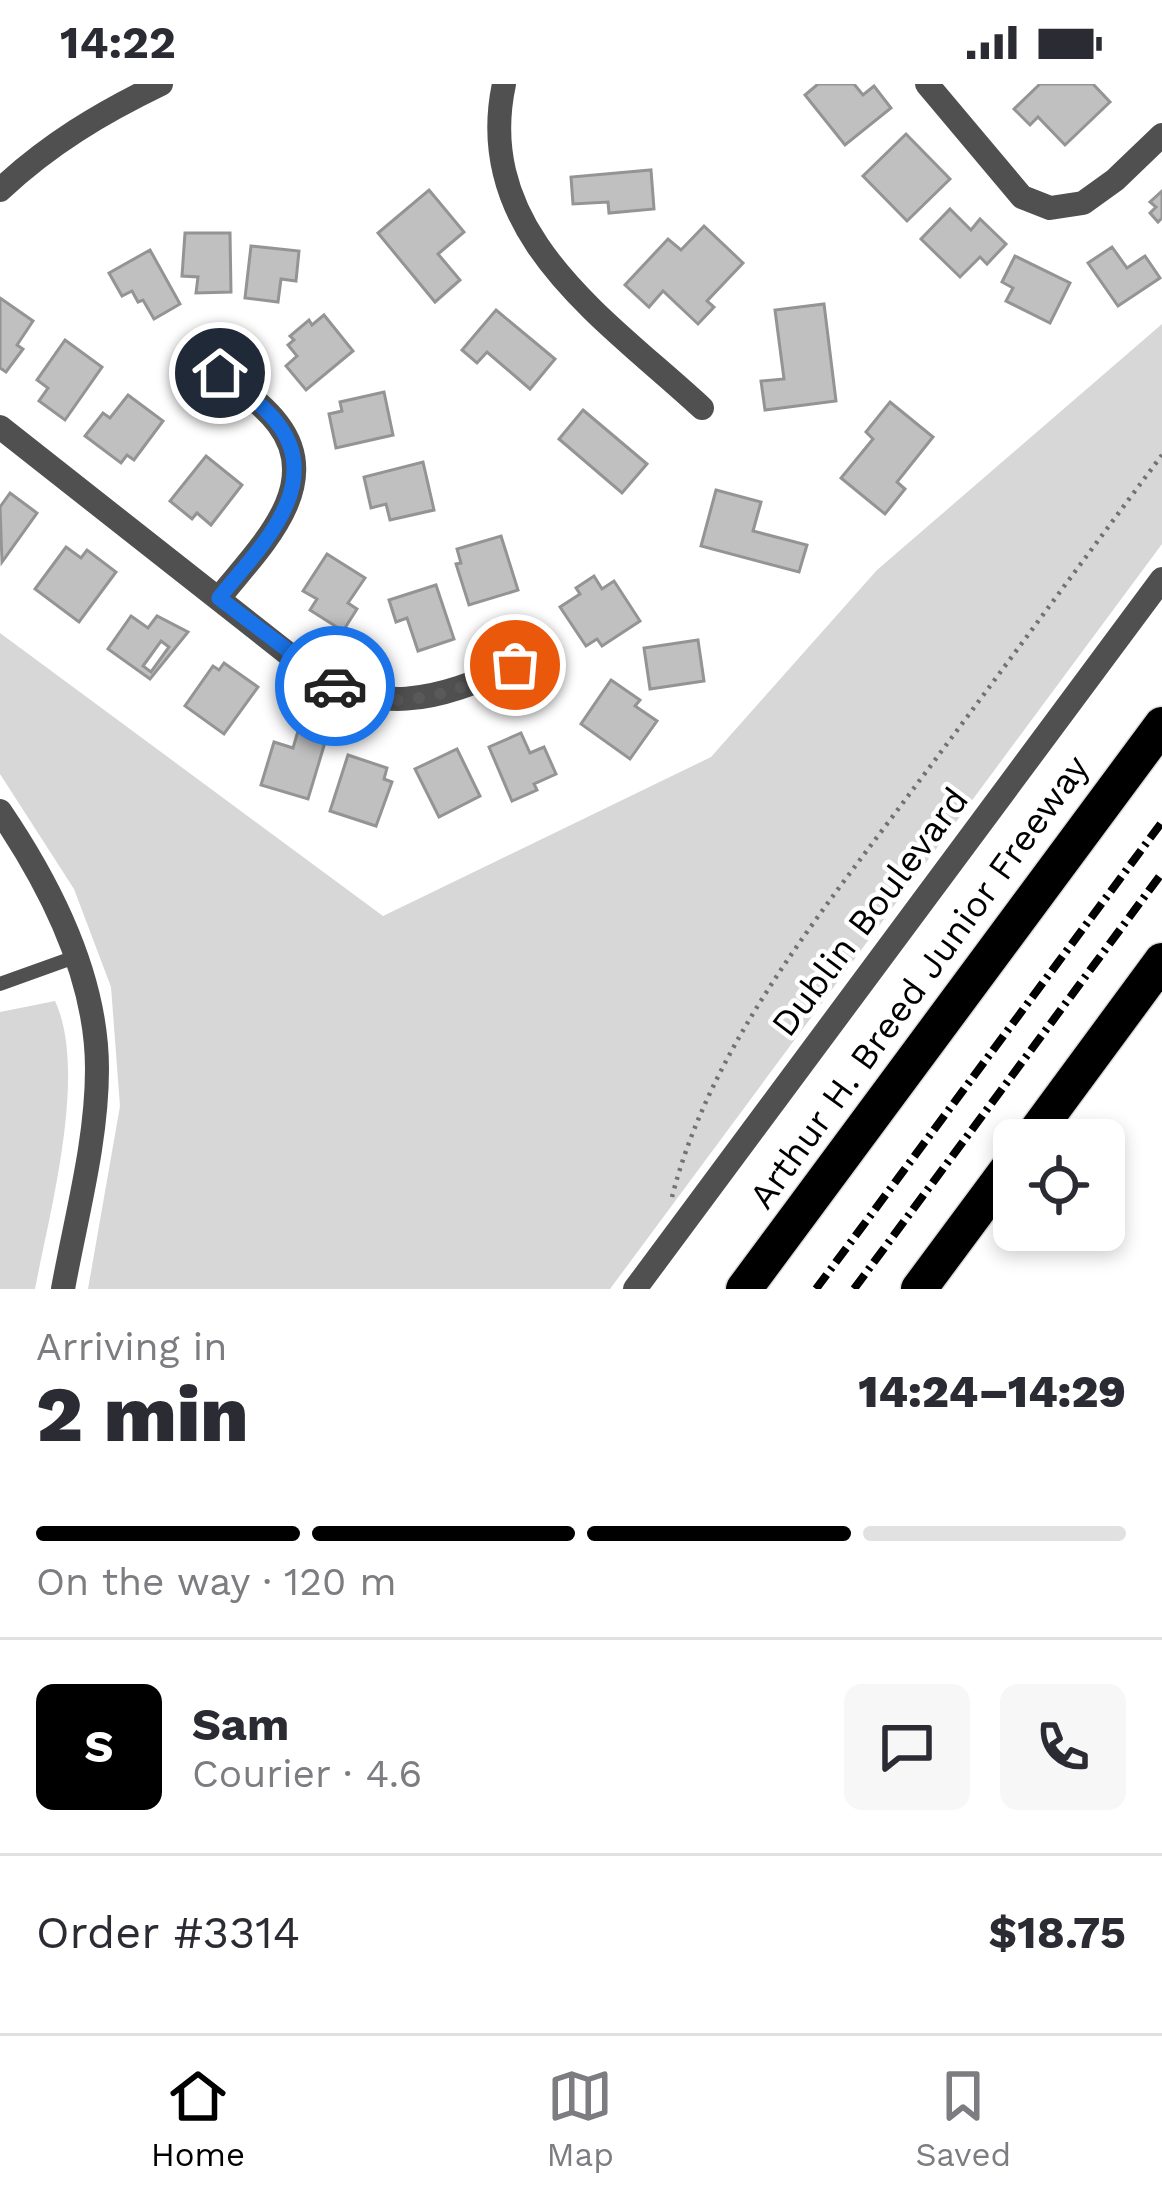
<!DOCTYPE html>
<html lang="en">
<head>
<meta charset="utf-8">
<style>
	body { margin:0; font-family:"Work Sans",sans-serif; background:#f7f7f7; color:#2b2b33; height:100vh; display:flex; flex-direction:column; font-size:45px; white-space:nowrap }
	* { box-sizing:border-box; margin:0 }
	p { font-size:39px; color:#7c7c81 }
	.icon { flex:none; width:66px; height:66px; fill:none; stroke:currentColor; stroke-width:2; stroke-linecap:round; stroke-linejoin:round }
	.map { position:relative; height:1205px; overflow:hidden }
	.drawer { display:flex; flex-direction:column; background:#fff; flex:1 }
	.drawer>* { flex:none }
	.buttons { position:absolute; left:993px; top:1035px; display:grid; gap:24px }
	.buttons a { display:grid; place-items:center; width:132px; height:132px; border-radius:18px; background:#fff; box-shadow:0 6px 18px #0003; font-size:60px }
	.pin { position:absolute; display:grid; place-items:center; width:102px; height:102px; color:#fff; margin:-51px; border:6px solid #fff; border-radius:50%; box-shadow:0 3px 12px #0007 }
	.courier { position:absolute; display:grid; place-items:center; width:120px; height:120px; margin:-60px; border:9px solid #1a73e8; border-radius:50%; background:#fff; color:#222; box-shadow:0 3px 15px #0007 }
	.summary em { font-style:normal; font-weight:800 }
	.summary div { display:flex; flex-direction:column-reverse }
	.summary { display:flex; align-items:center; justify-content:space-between; height:204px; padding:0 36px }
	h1 { font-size:78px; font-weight:800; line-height:90px }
	.bar { display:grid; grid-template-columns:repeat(4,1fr); gap:18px 12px; align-content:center; height:144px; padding:0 36px }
	.bar i { height:15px; border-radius:9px; background:#e1e1e2 }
	.bar .selected { background:#000 }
	.bar p { grid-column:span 4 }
	.line { display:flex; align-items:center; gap:30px; padding:0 36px; border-top:3px solid #e1e1e2 }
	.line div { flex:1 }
	.round { display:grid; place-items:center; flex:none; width:126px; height:126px; border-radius:18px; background:#f7f7f7 }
	.status { display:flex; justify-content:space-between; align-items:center; height:84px; padding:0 60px; background:#fff; direction:ltr }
	.status svg { height:33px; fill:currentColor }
	.tabs { display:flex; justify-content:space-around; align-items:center; height:168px; border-top:3px solid #e1e1e2; background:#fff; font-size:33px; color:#7c7c81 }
	.tabs a { display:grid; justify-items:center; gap:6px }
	.tabs .selected { color:#000 }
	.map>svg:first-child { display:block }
</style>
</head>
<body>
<div class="status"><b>14:22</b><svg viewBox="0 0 49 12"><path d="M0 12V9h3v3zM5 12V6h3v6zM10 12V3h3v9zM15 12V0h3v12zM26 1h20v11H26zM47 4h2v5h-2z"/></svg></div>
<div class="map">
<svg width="1162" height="1205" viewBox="0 0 1162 1205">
	<rect width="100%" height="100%" fill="#fff"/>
	<g fill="#d7d7d7">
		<path d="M1162,240v220l-552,745h-522l32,-183 -9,-119 -37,-98 -74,-115v-141l383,283 328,-159 166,-187z"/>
		<path d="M55,917c33,71 -5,210 -20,288h-35v-277z"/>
	</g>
	<g fill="#c0c0c0" stroke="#949494" stroke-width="3" fill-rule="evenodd">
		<path d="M818,0h36l9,11 11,-9 17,22 -46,37 -40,-50z"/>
		<path d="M1040,0h53l17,18 -45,43 -27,-28 -8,8 -16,-16z"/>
		<path d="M906,50l44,45 -43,42 -44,-45z"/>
		<path d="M651,86l3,39 -45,4 -1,-11 -35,2 -2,-27z"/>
		<path d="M429,106l35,42 -26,22 22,26 -25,22 -57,-69z"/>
		<path d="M1162,107v27l-4,4 -8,-9 6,-6 -6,-5z"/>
		<path d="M950,125l21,21 9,-11 26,25 -19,20 -7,-7 -20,20 -39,-38z"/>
		<path d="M704,142l39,37 -36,38 7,6 -16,17 -35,-33 -14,16 -24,-22 43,-46 13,11z"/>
		<path d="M185,149h45l1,59 -35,1 2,-16 -16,-1z"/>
		<path d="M251,162l48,5 -3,30 -15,-2 -3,23 -33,-4z"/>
		<path d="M1112,163l15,21 18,-12 15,22 -42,28 -30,-43z"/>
		<path d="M150,166l30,54 -26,15 -11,-19 -5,2 -6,-11 -10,5 -13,-23z"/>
		<path d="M1015,172l55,27 -20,40 -44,-22 7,-13 -11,-6z"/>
		<path d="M0,214l33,23 -16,24 6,4 -17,23 -6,-4z"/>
		<path d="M824,220l12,97 -71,9 -4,-29 23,-2 -9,-69z"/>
		<path d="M496,226l59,49 -25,30 -43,-37 -10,11 -15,-13z"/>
		<path d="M324,231l29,36 -47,39 -20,-24 11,-10 -9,-11 6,-5 -4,-4 19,-16 3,5z"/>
		<path d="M65,256l37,27 -37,53 -26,-19 9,-13 -11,-8z"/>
		<path d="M384,308l9,43 -57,13 -7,-34 13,-3 -2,-9z"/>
		<path d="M128,311l35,26 -29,39 -7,-5 -6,8 -36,-27 18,-23 7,5z"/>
		<path d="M890,318l43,35 -36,45 8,7 -20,25 -44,-36 32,-39 -7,-7z"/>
		<path d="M583,326l64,54 -25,29 -63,-54z"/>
		<path d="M206,372l36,29 -31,40 -14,-12 -5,6 -22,-18z"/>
		<path d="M423,378l11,48 -44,10 -4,-16 -15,4 -7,-31z"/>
		<path d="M716,406l45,12 -8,29 54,14 -8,27 -98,-26z"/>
		<path d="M10,409l27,20 -35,49 -2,-55z"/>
		<path d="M501,452l17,54 -49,15 -13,-41 5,-1 -4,-14z"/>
		<path d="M66,463l15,11 6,-8 29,22 -37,50 -44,-33z"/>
		<path d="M327,470l38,24 -17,25 9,6 -14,22 -33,-21 7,-11 -14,-8z"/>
		<path d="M594,492l8,13 12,-8 26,40 -38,25 -5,-7 -11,7 -26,-39 20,-13 -4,-6z"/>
		<path d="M436,501l18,54 -36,12 -11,-33 -11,4 -7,-22z"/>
		<path d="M131,532l17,12 9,-12 31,16 -38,47 -42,-30zM161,557l8,6 -18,25 -8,-6z"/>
		<path d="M698,556l6,41 -54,8 -6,-41z"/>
		<path d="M224,579l34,24 -34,47 -39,-28 28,-40 6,4z"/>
		<path d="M611,596l29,20 -5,6 22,15 -27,38 -49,-35z"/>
		<path d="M298,647l28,8 -18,60 -47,-14 13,-43 19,6z"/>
		<path d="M521,649l9,20 14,-6 12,27 -22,10 3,6 -25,11 -23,-54z"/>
		<path d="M457,665l23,47 -41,21 -24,-48z"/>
		<path d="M348,671l39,13 -3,11 8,3 -16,44 -46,-15z"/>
	</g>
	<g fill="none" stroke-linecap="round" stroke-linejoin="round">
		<defs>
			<g id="motorway">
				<path d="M1030,1056l132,-179"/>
				<path d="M744,1205l418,-564"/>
				<path d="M919,1205l95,-128"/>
			</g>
		</defs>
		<use href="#motorway" stroke="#dbdbdb" stroke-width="39"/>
		<path stroke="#727272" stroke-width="4.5" stroke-dasharray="3 6" stroke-linecap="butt" d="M672,1113c38,-150 148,-283 239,-405 84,-112 167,-225 251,-337"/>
		<path stroke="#505050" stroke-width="14" d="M0,900l75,-27"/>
		<g stroke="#505050" stroke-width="24">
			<path d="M504,0c-32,150 102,235 198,324"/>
			<path d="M927,0l95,113 28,11 33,-5 32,-23 47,-45"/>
			<path d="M0,106c49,-46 101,-77 161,-106"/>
			<path d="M0,343l301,237c74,55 136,37 214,1"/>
			<path d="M219,514c37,-47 107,-111 59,-174 -15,-20 -38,-35 -57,-51"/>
			<path d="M0,727c51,75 97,166 97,258 0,73 -21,148 -34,220"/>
		</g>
		<path stroke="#505050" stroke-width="24" d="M635,1205l527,-710"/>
		<use href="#motorway" stroke="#000" stroke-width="36"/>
		<g stroke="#000" stroke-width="8" stroke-dasharray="18 6 3 6" stroke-linecap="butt">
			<path d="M816,1205l346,-467"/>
			<path d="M854,1205l308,-416"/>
		</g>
	</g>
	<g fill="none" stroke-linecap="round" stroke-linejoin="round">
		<path stroke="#595959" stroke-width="12" stroke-dasharray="0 21.6" d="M335,602c58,31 125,5 180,-21"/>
		<path stroke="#1a73e8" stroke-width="15" d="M220,289c20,16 43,31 58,51 48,63 -22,127 -59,174l116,88"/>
	</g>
	<g text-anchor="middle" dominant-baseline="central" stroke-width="9" stroke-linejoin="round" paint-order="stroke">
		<g font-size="36" fill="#000" stroke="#fff">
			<text transform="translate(870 828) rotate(-53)">Dublin Boulevard</text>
			<text transform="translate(919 898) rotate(-54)">Arthur H. Breed Junior Freeway</text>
		</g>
	</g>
</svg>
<div class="buttons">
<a><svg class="icon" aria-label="locate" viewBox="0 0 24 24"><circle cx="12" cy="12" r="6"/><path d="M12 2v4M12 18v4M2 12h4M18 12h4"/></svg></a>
</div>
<div class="pin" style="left:515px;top:581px;background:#ea580c"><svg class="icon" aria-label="bag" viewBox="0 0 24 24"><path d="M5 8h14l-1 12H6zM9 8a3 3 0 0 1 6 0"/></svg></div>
<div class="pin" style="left:220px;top:289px;background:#1f2937"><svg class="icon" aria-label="home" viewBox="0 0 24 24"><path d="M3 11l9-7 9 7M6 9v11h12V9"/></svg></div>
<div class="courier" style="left:335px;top:602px"><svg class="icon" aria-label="car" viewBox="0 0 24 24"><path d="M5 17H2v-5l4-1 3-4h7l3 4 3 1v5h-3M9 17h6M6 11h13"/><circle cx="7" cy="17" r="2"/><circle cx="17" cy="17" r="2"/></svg></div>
</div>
<section class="drawer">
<div class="summary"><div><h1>2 min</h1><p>Arriving in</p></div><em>14:24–14:29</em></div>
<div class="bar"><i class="selected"></i><i class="selected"></i><i class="selected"></i><i></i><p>On the way · 120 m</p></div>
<div class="line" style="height:216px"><b class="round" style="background:#000;color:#fff">S</b><div><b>Sam</b><p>Courier · 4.6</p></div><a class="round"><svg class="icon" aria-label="chat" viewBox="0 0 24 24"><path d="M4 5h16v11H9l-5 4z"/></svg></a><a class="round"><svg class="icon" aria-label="phone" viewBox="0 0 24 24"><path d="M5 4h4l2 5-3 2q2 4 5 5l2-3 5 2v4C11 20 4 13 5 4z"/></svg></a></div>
<div class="line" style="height:156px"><div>Order #3314</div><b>$18.75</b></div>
</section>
<nav class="tabs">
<a class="selected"><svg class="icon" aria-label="home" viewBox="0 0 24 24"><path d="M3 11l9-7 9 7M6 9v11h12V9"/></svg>Home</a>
<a><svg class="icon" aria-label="map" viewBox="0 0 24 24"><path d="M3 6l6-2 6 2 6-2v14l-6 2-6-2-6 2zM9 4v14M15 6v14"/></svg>Map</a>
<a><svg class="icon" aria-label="saved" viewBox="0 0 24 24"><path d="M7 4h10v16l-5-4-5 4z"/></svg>Saved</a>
</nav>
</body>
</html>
